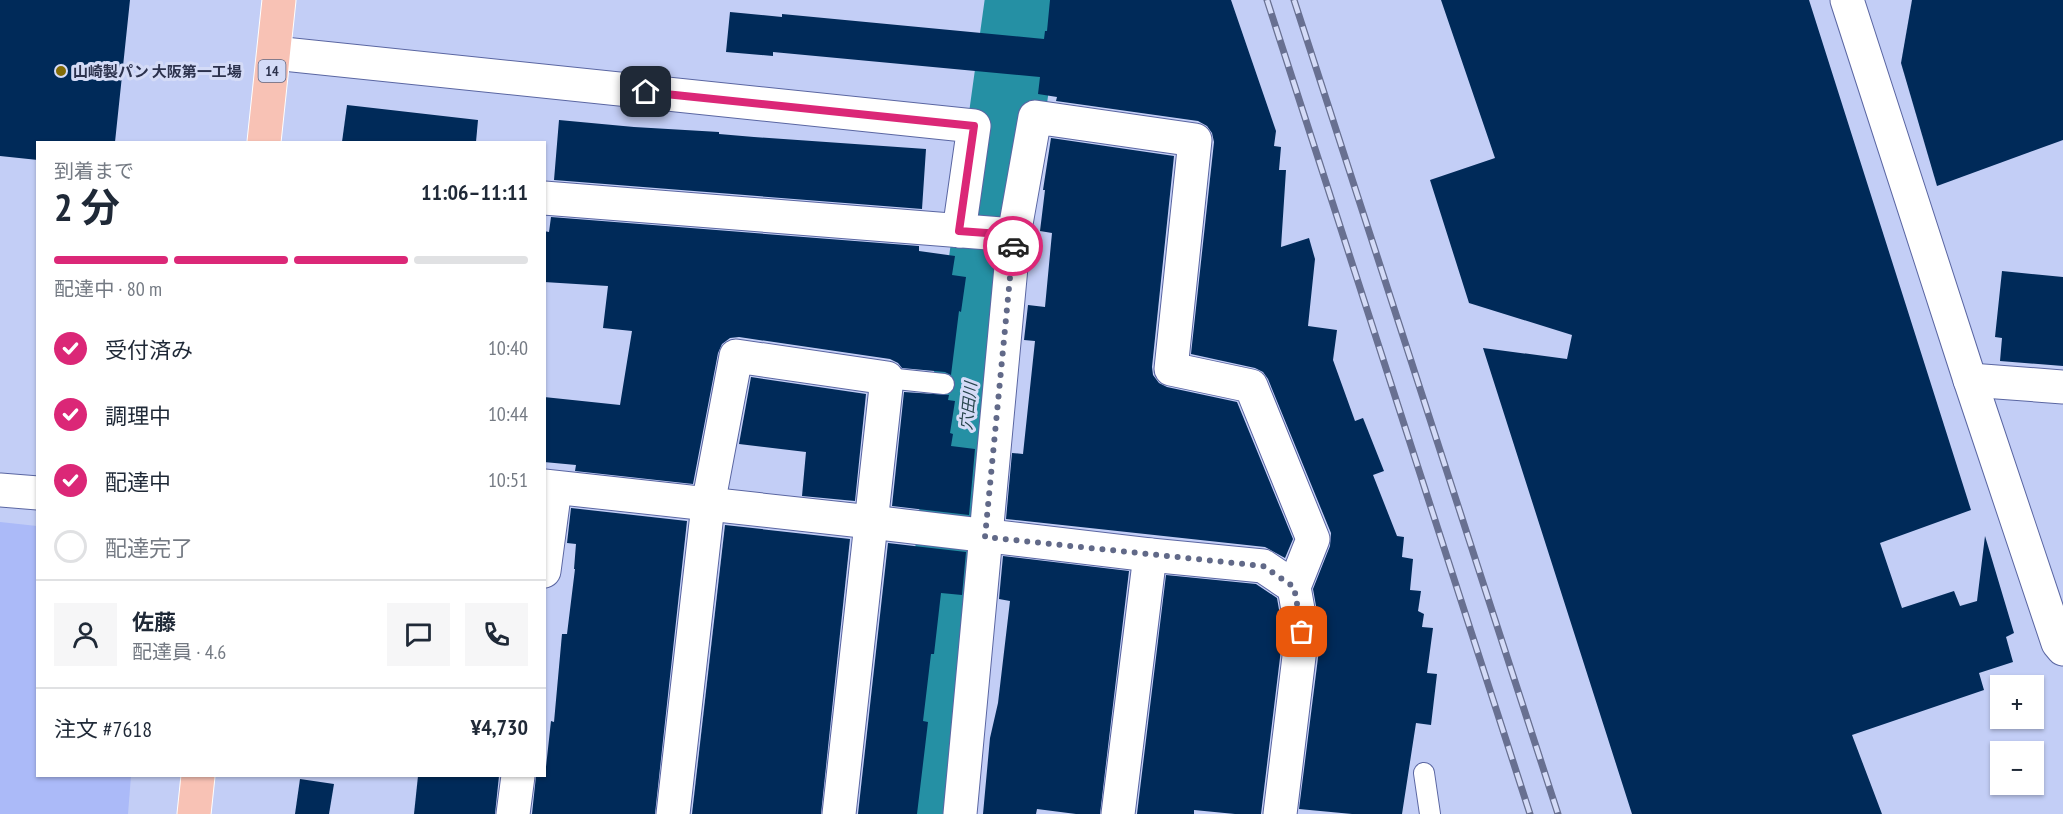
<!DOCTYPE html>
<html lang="ja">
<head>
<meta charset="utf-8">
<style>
	body { margin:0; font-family:"PT Sans Narrow","Noto Sans JP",sans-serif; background:#f6f6f7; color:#1f2937; height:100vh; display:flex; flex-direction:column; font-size:22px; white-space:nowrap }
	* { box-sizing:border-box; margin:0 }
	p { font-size:20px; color:#747a83 }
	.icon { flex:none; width:33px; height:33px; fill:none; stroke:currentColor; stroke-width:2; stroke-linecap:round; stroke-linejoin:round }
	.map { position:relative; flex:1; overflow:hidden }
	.details { position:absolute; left:36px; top:141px; width:510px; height:636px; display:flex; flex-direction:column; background:#fff; border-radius:0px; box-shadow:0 2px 4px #0004 }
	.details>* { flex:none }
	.controls { position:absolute; left:1990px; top:675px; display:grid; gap:12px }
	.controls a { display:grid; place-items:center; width:54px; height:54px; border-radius:0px; background:#fff; box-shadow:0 2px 4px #0004; font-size:30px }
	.pin { position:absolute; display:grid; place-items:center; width:51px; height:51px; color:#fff; margin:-26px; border-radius:12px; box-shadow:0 3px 9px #0006 }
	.courier { position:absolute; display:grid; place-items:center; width:60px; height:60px; margin:-30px; border:4px solid #db2777; border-radius:50%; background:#fff; color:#222; box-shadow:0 2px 8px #0007 }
	.overview em { font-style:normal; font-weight:700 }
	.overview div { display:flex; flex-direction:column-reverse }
	.overview { display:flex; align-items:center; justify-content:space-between; height:102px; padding:0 18px }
	h1 { font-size:39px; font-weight:700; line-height:45px }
	.bar { display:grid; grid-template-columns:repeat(4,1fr); gap:9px 6px; align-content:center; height:72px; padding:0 18px }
	.bar i { height:8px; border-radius:4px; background:#e0e1e3 }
	.bar .selected { background:#db2777 }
	.bar p { grid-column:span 4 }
	.line { display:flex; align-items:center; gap:15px; padding:0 18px; border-top:2px solid #e0e1e3 }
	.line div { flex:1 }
	.round { display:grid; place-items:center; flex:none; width:63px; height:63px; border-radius:0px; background:#f6f6f7 }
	ol { padding:0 18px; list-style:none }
	li { display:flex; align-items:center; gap:18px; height:66px }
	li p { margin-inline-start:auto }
	li .icon { padding:6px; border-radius:50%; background:#db2777; color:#fff; stroke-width:4 }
	li:last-child { color:#747a83 }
	li i { width:33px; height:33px; border:3px solid #e0e1e3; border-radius:50% }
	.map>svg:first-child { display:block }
</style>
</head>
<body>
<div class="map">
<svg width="2063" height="814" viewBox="0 0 2063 814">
	<rect width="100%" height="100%" fill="#c3cef6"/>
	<path fill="#abbaf8" d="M0,522l37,4 1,250h93l-3,38h-128z"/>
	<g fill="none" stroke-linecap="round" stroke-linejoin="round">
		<path stroke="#2590a4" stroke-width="76" d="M925,814l50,-468 48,-346"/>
	</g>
	<g fill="#002a59">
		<path d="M0,0h130l-15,142h-77v18l-38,-4z"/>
		<path d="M1050,0h181l45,131 -2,15 7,1 -2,23h7l-5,77 28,-9 6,21 -7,67 29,4 -4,30 22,61 8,-3 21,53 -11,4 24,61 7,1 -2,20 11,2 -3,31 11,1 -3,20 6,3 -2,13 11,1 -6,45 10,1 -6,51 -15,-2 -14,91h-50l-53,-5 22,-175 -8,-45 17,-43 1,-13 -63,-154 -5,-7 -8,-4 -64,-14 23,-212 -2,-9 -5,-7 -9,-5 -142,-20 1,-4 -19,-3 2,-17 -267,-25v4l-47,-4 4,-40 52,5v-3l262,25 1,-8h2z"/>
		<path d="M1441,0h368l162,510 -91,33 22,65 52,-17 6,15 17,-5 8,-65 29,97 -8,4 7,25 -34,11 5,17 -132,45 30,79h-250l-149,-466 84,11 5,-24 -103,-32 -39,-123 65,-22z"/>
		<path d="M1912,0h151v140l-126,46 -36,-123z"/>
		<path d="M347,105l131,15 -2,22h-134z"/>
		<path d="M559,120l75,7 85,5v2l35,3 172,12 -4,60 -368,-29z"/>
		<path d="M1051,138l123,18 -22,211 1,8 6,8 8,4 70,15 56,137 -8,19 -20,-11 -259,-28 6,-66 11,1 12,-113 -11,-1 4,-35 17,2 7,-74 -12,-2 5,-41h-2z"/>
		<path d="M551,217l368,29v5l36,5 -3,19 14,2 -5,35 -2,-1 -8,64 -6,-3 -43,-4 -4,-5 -8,-4 -151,-22 -9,1 -8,6 -4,9 -25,131 -118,-13 1,-6 -32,-3v-65l76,8 12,-74 -29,-3 5,-42 -64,-4v-51l5,1z"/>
		<path d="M2002,271l61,6v89l-63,-5 2,-23 -7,-1z"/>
		<path d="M751,377l115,17 -11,107 -53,-5 4,-44 -67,-8z"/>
		<path d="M904,392l45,3 -1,5 7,1 -5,32 3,1 -2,12 24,3 -6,66 -77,-9z"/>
		<path d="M571,508l116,13 -32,293h-123l4,-38h9l6,-55 3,1 8,-88h5l8,-65h-1l2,-25 -9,-1z"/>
		<path d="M725,525l125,14 -29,275h-129z"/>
		<path d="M888,543l78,9 -4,43 -21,-2 -7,61h-3l-8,67 5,1 -11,92h-59z"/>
		<path d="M1003,556l126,15 -29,243h-24l-39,-5 -1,5h-53l7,-76 8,-35 12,-102 -11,-2z"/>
		<path d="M1166,575l90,9 21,14 6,35 -22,181h-26l-41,-4v4h-57z"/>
		<path d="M418,776h81l-4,38h-81z"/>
		<path d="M300,779l34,5 -5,30h-34z"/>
	</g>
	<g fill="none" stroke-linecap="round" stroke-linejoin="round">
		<defs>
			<g id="lane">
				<path d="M887,378l57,6"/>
				<path d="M1424,773l6,41"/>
			</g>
			<g id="street">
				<path d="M1847,0l123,380 88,263 5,6"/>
				<path d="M274,53l700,73 -15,105"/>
				<path d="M544,198l470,37"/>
				<path d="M1970,380l93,7"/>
				<path d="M544,486l327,36 279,33 113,11 31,21 8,45 -22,182"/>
				<path d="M0,490l38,3"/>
				<path d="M544,571l11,-83"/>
				<path d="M513,814l5,-38"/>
				<path d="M673,814l35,-309 28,-149 151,22 -48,436"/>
				<path d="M960,814l54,-579 21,-118 160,23 -24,229 80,17 62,153 -19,48"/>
				<path d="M1118,814l32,-259"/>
			</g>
			<g id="primary">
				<path d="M264,142l15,-142"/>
				<path d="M194,814l4,-38"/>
			</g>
		</defs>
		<use href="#lane" stroke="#5a66a2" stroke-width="22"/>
		<use href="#street" stroke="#5a66a2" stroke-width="35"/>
		<use href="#primary" stroke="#fff" stroke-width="35"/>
		<use href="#lane" stroke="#fff" stroke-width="20"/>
		<use href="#street" stroke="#fff" stroke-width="33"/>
		<use href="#primary" stroke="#f8c2b5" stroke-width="33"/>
		<defs>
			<g id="rail">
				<path d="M1267,0l263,814"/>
				<path d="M1294,0l264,814"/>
			</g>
		</defs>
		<use href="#rail" stroke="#687091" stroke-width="7"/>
		<use href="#rail" stroke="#d4dbf7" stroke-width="4.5" stroke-dasharray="14" stroke-linecap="butt"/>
	</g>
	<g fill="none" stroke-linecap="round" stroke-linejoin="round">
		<path stroke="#616988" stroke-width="6" stroke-dasharray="0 10.8" d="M1013,246l-28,291 278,29 31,21 8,45"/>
		<path stroke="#db2777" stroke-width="8" d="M646,92l328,34 -15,105 55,4 -1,11"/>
	</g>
	<circle fill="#836c07" stroke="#d4dbf7" stroke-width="2" cx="61" cy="71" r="6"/>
	<g text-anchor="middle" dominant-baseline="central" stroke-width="6" stroke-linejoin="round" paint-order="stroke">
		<rect fill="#d4dbf7" stroke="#5e6580" stroke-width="1.5" x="258.5" y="60" width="27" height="22" rx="4.5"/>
		<g font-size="14" font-weight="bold" fill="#2c324d">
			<text x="272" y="71">14</text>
		</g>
		<g font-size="15" font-weight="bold" fill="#2c324d" stroke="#d4dbf7" text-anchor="start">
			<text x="73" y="71">山崎製パン 大阪第一工場</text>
		</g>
		<g font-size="16" font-style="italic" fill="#26444b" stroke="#d4dbf7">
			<text transform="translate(968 406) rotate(-84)">穴田川</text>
		</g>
	</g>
</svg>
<div class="controls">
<a>+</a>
<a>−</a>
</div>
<div class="pin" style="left:1302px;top:632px;background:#ea580c"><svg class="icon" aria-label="bag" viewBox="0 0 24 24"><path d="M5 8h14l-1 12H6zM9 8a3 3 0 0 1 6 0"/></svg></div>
<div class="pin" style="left:646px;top:92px;background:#1f2937"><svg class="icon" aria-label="home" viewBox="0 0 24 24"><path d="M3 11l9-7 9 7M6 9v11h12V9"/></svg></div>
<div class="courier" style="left:1013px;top:246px"><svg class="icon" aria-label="car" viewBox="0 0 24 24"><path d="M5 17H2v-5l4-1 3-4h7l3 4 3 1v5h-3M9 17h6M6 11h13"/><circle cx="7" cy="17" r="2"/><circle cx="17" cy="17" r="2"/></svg></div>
<section class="details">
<div class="overview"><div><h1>2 分</h1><p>到着まで</p></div><em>11:06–11:11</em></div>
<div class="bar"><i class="selected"></i><i class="selected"></i><i class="selected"></i><i></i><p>配達中 · 80 m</p></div>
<ol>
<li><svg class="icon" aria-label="check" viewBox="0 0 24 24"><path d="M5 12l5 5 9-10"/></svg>受付済み<p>10:40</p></li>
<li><svg class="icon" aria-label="check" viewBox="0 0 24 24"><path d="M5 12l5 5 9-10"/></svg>調理中<p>10:44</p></li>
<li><svg class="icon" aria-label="check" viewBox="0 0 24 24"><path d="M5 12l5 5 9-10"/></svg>配達中<p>10:51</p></li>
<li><i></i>配達完了</li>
</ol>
<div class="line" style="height:108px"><a class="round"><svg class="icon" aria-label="person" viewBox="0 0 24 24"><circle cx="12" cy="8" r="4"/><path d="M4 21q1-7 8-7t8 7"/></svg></a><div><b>佐藤</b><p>配達員 · 4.6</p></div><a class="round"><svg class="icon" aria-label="chat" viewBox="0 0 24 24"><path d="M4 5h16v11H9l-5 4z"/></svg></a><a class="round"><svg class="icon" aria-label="phone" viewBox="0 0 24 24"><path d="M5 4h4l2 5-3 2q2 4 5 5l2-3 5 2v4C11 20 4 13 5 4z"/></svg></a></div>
<div class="line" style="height:78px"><div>注文 #7618</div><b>¥4,730</b></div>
</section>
</div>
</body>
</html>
